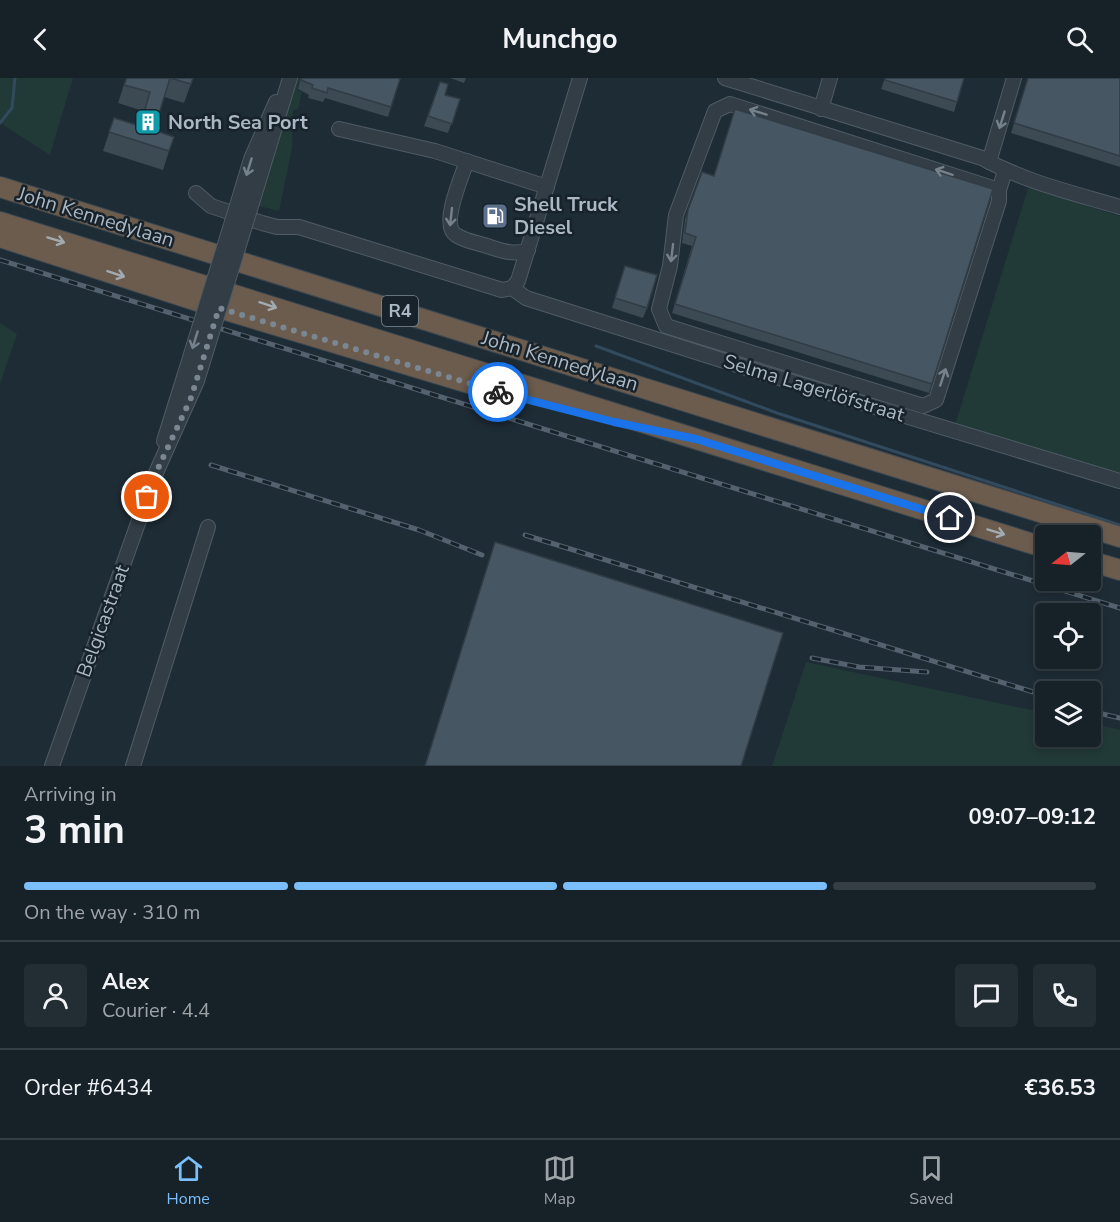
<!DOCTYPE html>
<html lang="en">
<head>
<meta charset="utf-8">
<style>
	body { margin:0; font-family:"Nunito Sans",sans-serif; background:#232e34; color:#f1f3f6; height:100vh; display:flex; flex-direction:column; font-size:22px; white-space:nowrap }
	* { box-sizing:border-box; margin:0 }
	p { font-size:20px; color:#9ea3a8 }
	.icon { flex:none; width:33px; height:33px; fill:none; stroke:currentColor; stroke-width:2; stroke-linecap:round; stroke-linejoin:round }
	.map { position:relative; height:688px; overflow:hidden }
	.drawer { display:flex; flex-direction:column; background:#162128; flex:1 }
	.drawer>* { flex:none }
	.needle { width:39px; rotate:253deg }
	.buttons { position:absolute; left:1035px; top:447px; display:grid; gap:12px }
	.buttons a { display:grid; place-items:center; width:66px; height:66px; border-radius:6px; background:#162128; box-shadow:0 3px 9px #0003,0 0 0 2px #353e45; font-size:30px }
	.pin { position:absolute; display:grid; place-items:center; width:51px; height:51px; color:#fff; margin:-26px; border:3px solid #fff; border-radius:50%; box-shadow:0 2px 6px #0007 }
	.courier { position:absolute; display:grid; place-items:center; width:60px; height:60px; margin:-30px; border:4px solid #1a73e8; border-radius:50%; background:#fff; color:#222; box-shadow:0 2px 8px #0007 }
	.overview em { font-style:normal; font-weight:700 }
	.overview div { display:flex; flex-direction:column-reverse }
	.overview { display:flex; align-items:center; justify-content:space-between; height:102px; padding:0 24px }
	h1 { font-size:39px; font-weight:700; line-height:45px }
	.bar { display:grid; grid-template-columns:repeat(4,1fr); gap:9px 6px; align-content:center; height:72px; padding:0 24px }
	.bar i { height:8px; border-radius:4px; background:#353e45 }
	.bar .active { background:#7abefa }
	.bar p { grid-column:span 4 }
	.line { display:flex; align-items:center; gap:15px; padding:0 24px; border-top:2px solid #353e45 }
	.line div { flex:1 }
	.round { display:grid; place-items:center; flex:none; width:63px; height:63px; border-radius:6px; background:#232e34 }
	header { display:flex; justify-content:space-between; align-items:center; height:78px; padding:0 24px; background:#162128; font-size:27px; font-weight:700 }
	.dock { display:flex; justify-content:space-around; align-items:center; height:84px; border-top:2px solid #353e45; background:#162128; font-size:16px; color:#9ea3a8 }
	.dock a { display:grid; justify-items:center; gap:3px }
	.dock .active { color:#7abefa }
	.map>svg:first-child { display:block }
</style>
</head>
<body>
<header><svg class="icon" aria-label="back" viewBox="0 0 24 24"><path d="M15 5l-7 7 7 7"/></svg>Munchgo<svg class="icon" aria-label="search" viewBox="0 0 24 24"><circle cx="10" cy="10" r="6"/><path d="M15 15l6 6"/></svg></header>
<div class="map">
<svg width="1120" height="688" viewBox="0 0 1120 688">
	<rect width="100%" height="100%" fill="#1e2c36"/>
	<g fill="#213937">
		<path d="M0,0h73l-23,77 -50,-32z"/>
		<path d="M296,0h5l-4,12 5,2 -4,17 -5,1 -1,39 -13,62 -20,-5z"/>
		<path d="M1028,110l92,28v260l-165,-51z"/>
		<path d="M0,245l17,11 -17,50z"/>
		<path d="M806,584l239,51 1,23h44l1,-13 29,7v36h-348z"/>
	</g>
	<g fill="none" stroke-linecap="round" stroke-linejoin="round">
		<g stroke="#314a5d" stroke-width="3">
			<path d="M0,45l12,-15 3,-30"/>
			<path d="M596,268l181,67 343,112"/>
		</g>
		<defs>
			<g id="minor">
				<path d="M725,0l257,80c43,24 91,35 138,49"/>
				<path d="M821,31l9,-31"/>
				<path d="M339,51l96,22 112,36"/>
				<path d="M467,83c-5,15 -27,64 -11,74 9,6 22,8 31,11 13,4 27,10 41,4"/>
				<path d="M989,84l25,-84"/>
				<path d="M999,112l-269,-86 -15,7 -39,104 -6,51 -11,43 7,17 257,80 13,-6 63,-199v-11l6,-19"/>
				<path d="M196,115l15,13 51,17 15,4h22l203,63 10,-2 6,-7 62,-203"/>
				<path d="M239,121l12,-40 25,-57"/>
				<path d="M252,125l38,-125"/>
				<path d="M512,210l14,10 227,72 367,111"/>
				<path d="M164,363l20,-64"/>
				<path d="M52,688l103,-291 42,-94"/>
				<path d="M133,688l75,-239"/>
			</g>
			<g id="highway">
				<path d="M0,109l1120,350"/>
				<path d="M0,144l1046,326"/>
				<path d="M0,159l219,71 276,83"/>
				<path d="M1090,483l30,9"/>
			</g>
		</defs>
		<use href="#minor" stroke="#4f5b65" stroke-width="16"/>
		<use href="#highway" stroke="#3c4850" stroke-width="22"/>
		<use href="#minor" stroke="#323d46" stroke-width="14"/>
		<use href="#highway" stroke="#6c5c4e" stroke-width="20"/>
		<defs>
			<g id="rail">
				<path d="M0,182l1120,348"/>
				<path d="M211,387l208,65 63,25"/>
				<path d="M525,457l521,161"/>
				<path d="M812,580l47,9 68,5"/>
				<path d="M1090,633l30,7"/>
			</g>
		</defs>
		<use href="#rail" stroke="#53626e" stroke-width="5"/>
		<use href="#rail" stroke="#17222a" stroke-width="3" stroke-dasharray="9" stroke-linecap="butt"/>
		<defs>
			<g id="minor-bridge">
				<path d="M184,299l55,-178"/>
				<path d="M197,303l55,-178"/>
			</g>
		</defs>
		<use href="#minor-bridge" stroke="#4f5b65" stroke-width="16" stroke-linecap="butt"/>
		<use href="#minor-bridge" stroke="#323d46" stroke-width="14"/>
	</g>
	<g fill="#3c4a54">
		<path d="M126,0h67l-9,25 -20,-6 -10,33 15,21 -6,19 -60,-19 11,-33 25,8 4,-15 -25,-8z"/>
		<path d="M301,0h97l-7,29 -3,10 -63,-19 -2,4 -15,-4 1,-3 -11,-6z"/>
		<path d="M450,0h16l-2,5z"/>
		<path d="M885,0h79l-10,34 -73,-23z"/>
		<path d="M1028,0h92v89l-109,-34z"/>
		<path d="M440,4l5,13 15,4 -12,34 -24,-7z"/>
		<path d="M702,94l230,212 -3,9 -257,-80 20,-67 -10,-3 3,-24z"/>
		<path d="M625,188l22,42 -4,10 -31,-10z"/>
	</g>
	<g fill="#465662" stroke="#313c45" stroke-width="1.5">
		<path d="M127,0h43l-16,52 20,7 -5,14 -60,-19 5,-14 26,8 10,-34 -26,-7z"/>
		<path d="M170,0h23l-2,6z"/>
		<path d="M302,0h96l2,1 -9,28 -63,-19 -1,5 -15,-5 1,-3 -12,-5z"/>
		<path d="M885,0h79l-7,24 -72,-22z"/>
		<path d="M1028,0h92v78l-106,-33z"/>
		<path d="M440,4l8,2 -3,11 15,4 -8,25 -24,-8z"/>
		<path d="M735,31l258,80 -61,195 -257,-80 21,-67 -11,-4 3,-23 14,-38 12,4z"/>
		<path d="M625,188l32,9 -10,33 -32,-10z"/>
		<path d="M495,464l288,91 -42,133h-316z"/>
	</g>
	<defs><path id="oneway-shaft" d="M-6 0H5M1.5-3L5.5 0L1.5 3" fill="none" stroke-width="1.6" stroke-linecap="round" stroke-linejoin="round" transform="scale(1.5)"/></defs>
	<g stroke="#75818b">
		<use href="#oneway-shaft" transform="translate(758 34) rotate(-163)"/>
		<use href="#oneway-shaft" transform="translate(1002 42) rotate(107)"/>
		<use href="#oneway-shaft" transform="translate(249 89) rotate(107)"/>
		<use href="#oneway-shaft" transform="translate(944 94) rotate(-162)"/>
		<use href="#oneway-shaft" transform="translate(451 139) rotate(96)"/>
		<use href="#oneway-shaft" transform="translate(672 175) rotate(97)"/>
		<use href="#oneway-shaft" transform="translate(195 262) rotate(107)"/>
		<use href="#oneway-shaft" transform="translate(943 299) rotate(-72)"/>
	</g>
	<g stroke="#a2aab2">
		<use href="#oneway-shaft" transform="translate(56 162) rotate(17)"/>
		<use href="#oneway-shaft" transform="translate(116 196) rotate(18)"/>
		<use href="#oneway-shaft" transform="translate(268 227) rotate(18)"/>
		<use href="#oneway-shaft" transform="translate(996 454) rotate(17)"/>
	</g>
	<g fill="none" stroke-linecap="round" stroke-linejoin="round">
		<path stroke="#7a8792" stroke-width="6" stroke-dasharray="0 10.8" d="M147,419l8,-22 36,-77 28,-90 279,84"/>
		<path stroke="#1a73e8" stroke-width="8" d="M498,314l116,30 82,17 254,79"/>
	</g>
	<defs>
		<symbol id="building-square" viewBox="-11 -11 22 22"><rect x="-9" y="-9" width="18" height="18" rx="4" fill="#0f9aa8" stroke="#17222a"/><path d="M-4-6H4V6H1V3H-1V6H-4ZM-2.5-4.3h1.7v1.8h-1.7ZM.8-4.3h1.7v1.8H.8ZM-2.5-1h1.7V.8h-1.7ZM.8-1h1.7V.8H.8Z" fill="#fff"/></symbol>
		<symbol id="fuel-square" viewBox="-11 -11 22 22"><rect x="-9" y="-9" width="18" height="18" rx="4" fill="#5c6f8a" stroke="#17222a"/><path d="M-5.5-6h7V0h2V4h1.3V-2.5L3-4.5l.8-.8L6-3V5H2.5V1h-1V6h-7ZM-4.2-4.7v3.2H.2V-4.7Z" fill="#fff"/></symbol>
	</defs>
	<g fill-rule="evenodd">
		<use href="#building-square" x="133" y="29" width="30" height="30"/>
		<use href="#fuel-square" x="480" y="123" width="30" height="30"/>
	</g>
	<g text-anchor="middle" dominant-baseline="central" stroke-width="5" stroke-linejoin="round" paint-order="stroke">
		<rect fill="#17222a" stroke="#7f8b96" stroke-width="1.5" x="382" y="218" width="36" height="30" rx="4.5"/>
		<g font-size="18" font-weight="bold" fill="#abb8c4">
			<text x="400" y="233">R4</text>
		</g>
		<g font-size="20" font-weight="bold" fill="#abb8c4" stroke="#17222a" text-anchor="start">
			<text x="168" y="44">North Sea Port</text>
			<text x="514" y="126">Shell Truck<tspan x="514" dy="23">Diesel</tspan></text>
		</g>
		<g font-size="20" fill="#abb8c4" stroke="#17222a">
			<text transform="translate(96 139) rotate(17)">John Kennedylaan</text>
			<text transform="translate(560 283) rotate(17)">John Kennedylaan</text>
			<text transform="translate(814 310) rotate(17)">Selma Lagerlöfstraat</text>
			<text transform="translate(103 543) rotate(-70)">Belgicastraat</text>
		</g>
	</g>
</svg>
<div class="buttons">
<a><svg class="needle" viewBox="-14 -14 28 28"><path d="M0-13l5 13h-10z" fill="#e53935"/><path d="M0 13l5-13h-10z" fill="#9ea3a8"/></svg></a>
<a><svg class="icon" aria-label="locate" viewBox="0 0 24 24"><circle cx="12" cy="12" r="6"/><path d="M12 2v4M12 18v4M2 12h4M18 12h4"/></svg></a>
<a><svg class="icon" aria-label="layers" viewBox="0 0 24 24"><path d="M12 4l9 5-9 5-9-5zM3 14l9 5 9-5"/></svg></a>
</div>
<div class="pin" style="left:147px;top:419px;background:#ea580c"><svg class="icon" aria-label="bag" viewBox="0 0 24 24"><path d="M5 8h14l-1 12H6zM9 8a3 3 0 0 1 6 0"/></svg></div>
<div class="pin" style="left:950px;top:440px;background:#1f2937"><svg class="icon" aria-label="home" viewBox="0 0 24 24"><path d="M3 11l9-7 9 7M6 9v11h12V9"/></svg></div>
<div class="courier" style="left:498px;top:314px"><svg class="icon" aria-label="bike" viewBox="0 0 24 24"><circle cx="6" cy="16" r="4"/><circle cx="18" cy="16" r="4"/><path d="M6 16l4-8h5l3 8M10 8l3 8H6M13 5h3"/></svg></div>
</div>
<section class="drawer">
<div class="overview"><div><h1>3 min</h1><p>Arriving in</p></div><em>09:07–09:12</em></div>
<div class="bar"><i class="active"></i><i class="active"></i><i class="active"></i><i></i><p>On the way · 310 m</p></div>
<div class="line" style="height:108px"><a class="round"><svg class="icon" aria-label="person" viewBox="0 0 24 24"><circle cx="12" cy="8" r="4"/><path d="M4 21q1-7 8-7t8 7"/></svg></a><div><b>Alex</b><p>Courier · 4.4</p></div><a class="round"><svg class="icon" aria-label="chat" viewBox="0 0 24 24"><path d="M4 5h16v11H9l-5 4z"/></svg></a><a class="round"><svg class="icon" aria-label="phone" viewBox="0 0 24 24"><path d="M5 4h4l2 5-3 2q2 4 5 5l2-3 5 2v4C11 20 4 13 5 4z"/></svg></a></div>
<div class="line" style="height:78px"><div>Order #6434</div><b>€36.53</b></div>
</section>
<nav class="dock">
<a class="active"><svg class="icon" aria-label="home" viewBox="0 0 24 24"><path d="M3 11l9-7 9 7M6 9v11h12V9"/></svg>Home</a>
<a><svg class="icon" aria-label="map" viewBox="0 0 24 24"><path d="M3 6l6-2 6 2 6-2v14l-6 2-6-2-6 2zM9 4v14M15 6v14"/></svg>Map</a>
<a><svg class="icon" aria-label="saved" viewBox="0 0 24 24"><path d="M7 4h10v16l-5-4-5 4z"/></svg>Saved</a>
</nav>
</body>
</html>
